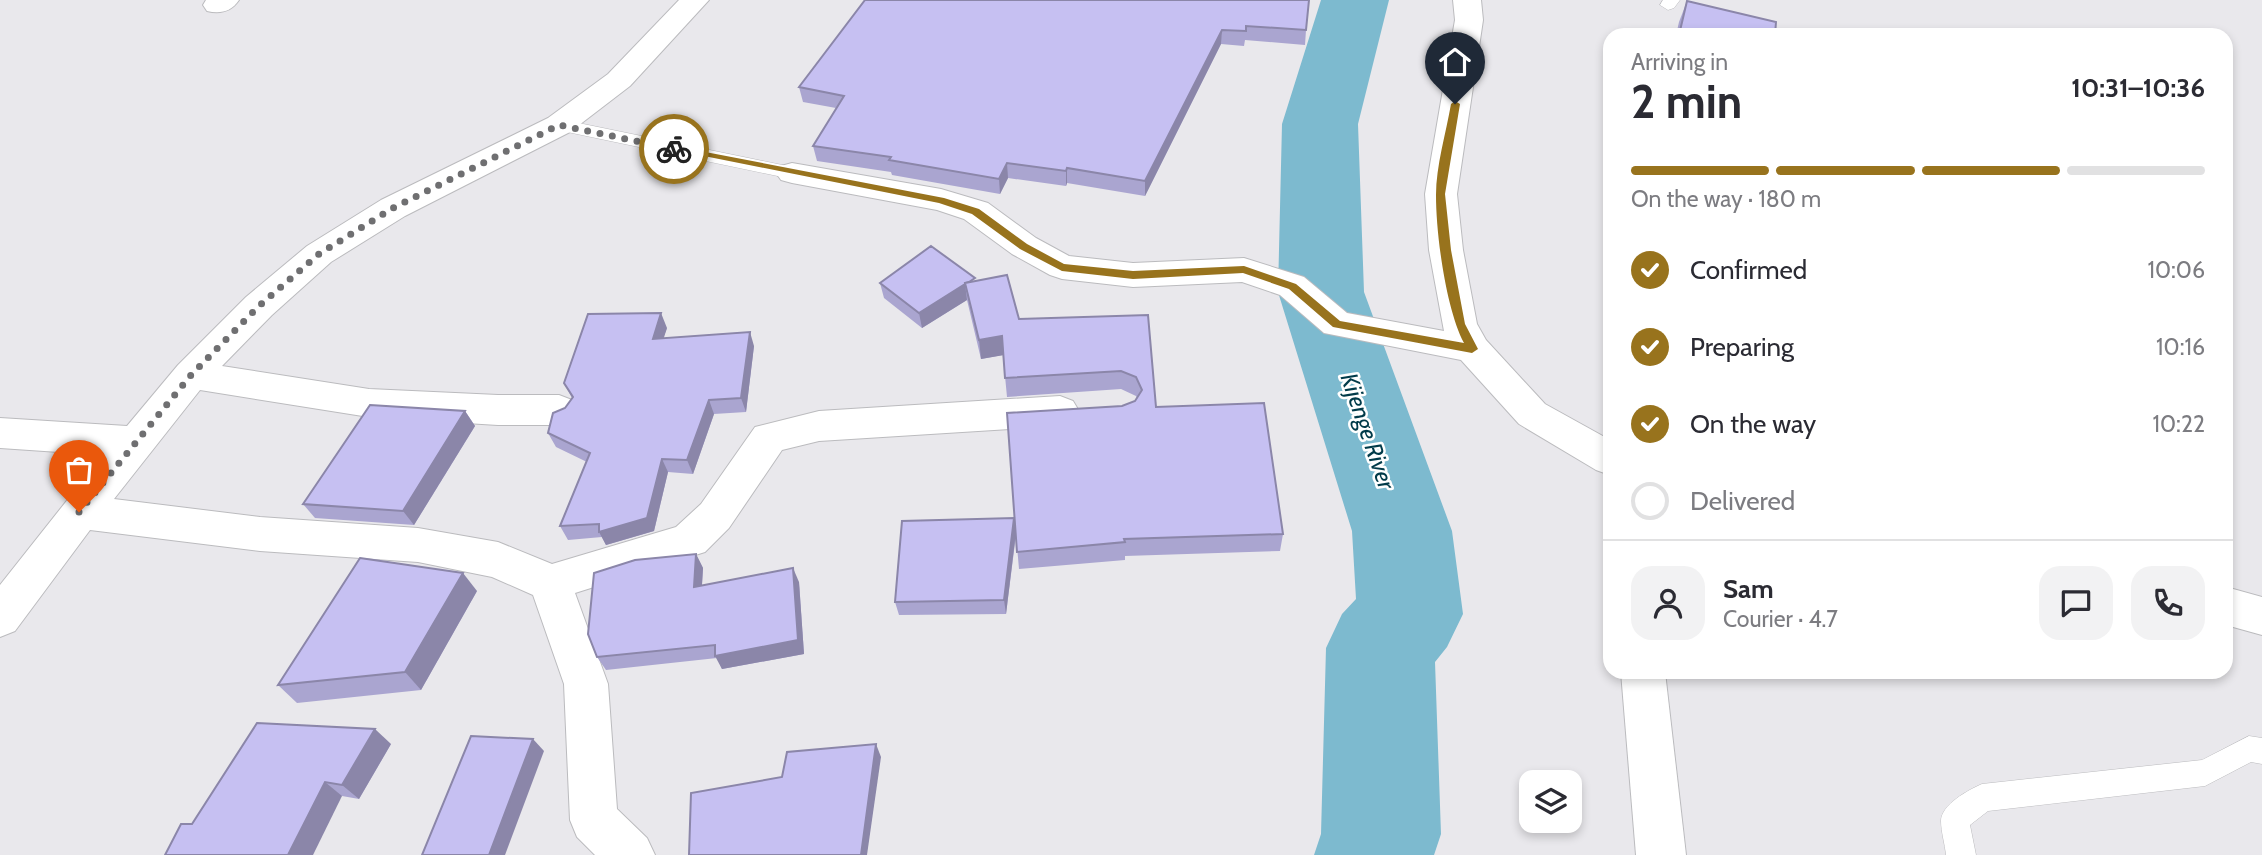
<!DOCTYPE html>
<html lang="en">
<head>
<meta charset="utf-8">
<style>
	body { margin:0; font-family:Cabin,sans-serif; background:#f2f2f3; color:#2b2b33; height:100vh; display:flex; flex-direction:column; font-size:26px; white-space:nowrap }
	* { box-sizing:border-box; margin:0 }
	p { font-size:23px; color:#7c7c81 }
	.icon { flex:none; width:38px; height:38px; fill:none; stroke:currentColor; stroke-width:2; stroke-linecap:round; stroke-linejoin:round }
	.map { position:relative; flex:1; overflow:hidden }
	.details { position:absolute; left:1603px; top:28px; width:630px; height:651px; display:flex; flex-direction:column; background:#fff; border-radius:21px; box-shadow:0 4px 10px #0003 }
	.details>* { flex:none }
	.fabs { position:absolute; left:1519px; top:770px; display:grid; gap:14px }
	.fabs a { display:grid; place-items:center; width:63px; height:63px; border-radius:14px; background:#fff; box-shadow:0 4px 10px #0003; font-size:35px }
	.pin { position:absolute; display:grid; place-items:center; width:60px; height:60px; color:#fff; margin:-72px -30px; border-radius:50% 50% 50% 0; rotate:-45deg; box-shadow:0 0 7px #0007 }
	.pin .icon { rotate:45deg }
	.courier { position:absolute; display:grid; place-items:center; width:70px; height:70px; margin:-35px; border:5px solid #98731d; border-radius:50%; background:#fff; color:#222; box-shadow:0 2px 9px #0007 }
	.overview em { font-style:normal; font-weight:700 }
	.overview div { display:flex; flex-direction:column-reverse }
	.overview { display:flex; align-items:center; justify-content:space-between; height:119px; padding:0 28px }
	h1 { font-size:46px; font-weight:700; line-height:52px }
	.bar { display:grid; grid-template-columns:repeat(4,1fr); gap:10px 7px; align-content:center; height:84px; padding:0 28px }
	.bar i { height:9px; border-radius:5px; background:#e1e1e2 }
	.bar .selected { background:#98731d }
	.bar p { grid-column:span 4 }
	.line { display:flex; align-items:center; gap:18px; padding:0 28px; border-top:2px solid #e1e1e2 }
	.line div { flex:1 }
	.round { display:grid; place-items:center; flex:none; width:74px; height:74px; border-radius:21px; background:#f2f2f3 }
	ol { padding:0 28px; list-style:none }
	li { display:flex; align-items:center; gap:21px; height:77px }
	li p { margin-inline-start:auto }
	li .icon { padding:7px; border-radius:50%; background:#98731d; color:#fff; stroke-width:4 }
	li:last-child { color:#7c7c81 }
	li i { width:38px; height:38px; border:4px solid #e1e1e2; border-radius:50% }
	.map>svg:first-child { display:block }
</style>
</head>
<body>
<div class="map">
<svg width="2262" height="855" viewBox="0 0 2262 855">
	<rect width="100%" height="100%" fill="#e9e8ec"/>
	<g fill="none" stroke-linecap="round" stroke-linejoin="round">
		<path fill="#7dbacf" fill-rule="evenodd" d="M1321,0h68l-31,124 6,168 88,239 11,83 -16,33 -12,15 6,172 -7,21h-120l7,-21 5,-186 16,-34 14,-15 -4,-68 -74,-239 4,-168z"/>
		<defs>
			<g id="lane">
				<path d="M1663,0h17l-6,8 -6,2 -8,-5z"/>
				<path d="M559,119l233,48 7,2 2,4 -2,4 -7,2 -239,-50 -3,-4z"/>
				<path d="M2249,736l13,2v26l-11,-2 -46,24 -217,25 -18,14 6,30h-30c-1,-11 -5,-23 -5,-34 0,-16 27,-31 41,-37l220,-24z"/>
			</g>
			<g id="street">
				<path d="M206,0h33c-8,12 -19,14 -32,11l-4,-6z"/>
				<path d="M679,0h30l-79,86 -60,46 -165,84 -74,46 -59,53 -50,51 147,23 129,6h61l13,5 6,10 -6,10 -13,5h-61l-129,-8 -169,-27 -86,109 146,18 158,11 80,14 54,22 124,-37 25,-23 54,-77 64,-16 241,-15 13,5 6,10 -6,10 -13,5 -241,15 -37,9 -53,78 -24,24 -130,41 33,91 9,125 30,29 8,17h-60l-18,-18 -7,-17 -6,-136 -31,-89 -41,-18 -74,-15 -158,-11 -170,-21 -75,101 -15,6v-52l103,-130 -103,-7v-30l127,8 51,-61 68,-68 61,-51 74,-46 167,-82 60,-44z"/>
				<path d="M1453,0h28l2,20 -26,174 6,56 14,74 9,16 59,64 65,36v35l-14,-5 -77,-46 -58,-64 -137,-27 -44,-38 -38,-13 -109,5 -71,-8 -12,-4 -38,-21 -48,-35 -27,-9 -145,-27 -11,-3 -5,-7 5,-7 11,-3 149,26 47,14 48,35 33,18 64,7 111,-5 60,19 43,36 97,18 -15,-81 -4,-56 30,-174z"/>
				<path d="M2226,587l36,10v38l-36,-10z"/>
				<path d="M1621,672h44l21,183h-50z"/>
			</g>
		</defs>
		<use href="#lane" stroke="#bbbbbe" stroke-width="1"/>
		<use href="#street" stroke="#bbbbbe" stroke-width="2"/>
		<use href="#lane" fill="#fff" fill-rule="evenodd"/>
		<use href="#street" fill="#fff" fill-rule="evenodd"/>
	</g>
	<g fill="#aaa5d0">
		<path d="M865,0l441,30 -1,15 -60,-5 -1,6 -23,-2 -76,152 -78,-13 -1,3 -58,-8 -8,16 -108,-19 -1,-3 -74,-11 -4,-15 23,-38 -33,-6 -4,-15z"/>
		<path d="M1687,1l88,34h-99l3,-13z"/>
		<path d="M975,281l44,38 129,-4 8,92 127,127 -3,17 -155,5v4l-106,9 -3,-34 -10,79 -107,1 -4,-13 119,-84 108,-112 13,-5 2,-3 -1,-2 -15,-7 -114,8 -4,-42 -22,4 -14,-59 -45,28 -38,-30 -4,-15z"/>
		<path d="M667,328l-4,10 91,8 -8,66 -32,2 -21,60 -25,-2 -14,59 -48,14 -4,-8 -34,3 -8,-14 27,-64 -31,-15 -8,-14 24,-35 -8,-15z"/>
		<path d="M465,411l10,15 -61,99 -99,-7 -12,-14z"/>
		<path d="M696,554l7,14 -1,17 97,-3 5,72 -82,15 -5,-11 -111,12 -9,-13z"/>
		<path d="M477,591l-56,99 -124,13 -19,-18z"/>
		<path d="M391,744l-32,55 -17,-3 -150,28z"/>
	</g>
	<g fill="#8b86a9">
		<path d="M1222,30l-1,14 -76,152v-15z"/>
		<path d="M1007,163l1,15 -8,16 -1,-15z"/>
		<path d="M1067,168v15l-1,3v-15z"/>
		<path d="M965,284l2,16 -45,28 -3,-15z"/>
		<path d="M661,313l6,15 -8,25 -6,-14z"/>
		<path d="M750,332l4,14 -8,66 -5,-14z"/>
		<path d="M1002,336l2,19 -23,4 -2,-19z"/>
		<path d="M709,400l5,14 -21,60 -6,-14z"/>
		<path d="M465,411l10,15 -61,99 -11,-14z"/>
		<path d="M662,459l6,13 -14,59 -48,14 -7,-13z"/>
		<path d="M1014,518l2,14 -10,82 -2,-14z"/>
		<path d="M696,554l7,14 -2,33 -7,-14z"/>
		<path d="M793,568l6,14 5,72 -82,15 -7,-13z"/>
		<path d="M463,573l14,18 -56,99 -16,-18z"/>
		<path d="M375,729l16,15 -32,55 -17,-14z"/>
		<path d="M533,739l11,12 -39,104h-16z"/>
		<path d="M876,744l5,13 -14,98h-6z"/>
		<path d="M325,782l17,14 -29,59h-25z"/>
	</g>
	<g fill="#c6c0f2" stroke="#8b86a9" stroke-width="2">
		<path d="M865,0h444l-3,30 -60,-4v5l-24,-1 -77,151 -78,-13 -1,3 -59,-8 -8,16 -110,-19 2,-3 -78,-11 31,-50 -45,-9z"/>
		<path d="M1687,1l89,21 -1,13h-96z"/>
		<path d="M931,246l44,32 -6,4 -4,1v1l-46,29 -39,-30z"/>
		<path d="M1007,275l12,44 129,-4 8,92 108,-4 19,131 -159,5 1,3 -108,10 -10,-139 115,-7 13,-5 7,-11 -6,-13 -15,-6 -116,7 -3,-42 -23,4 -14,-57z"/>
		<path d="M661,313l-8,26 97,-7 -9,66 -32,2 -22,60 -25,-1 -15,59 -48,14v-8l-39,2 30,-73 -42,-20 5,-20 12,-5 8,-11 -9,-14 24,-69z"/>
		<path d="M370,405l95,6 -62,100 -100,-7z"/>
		<path d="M1014,518l-10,82 -109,2 7,-81z"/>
		<path d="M696,554l-2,33 99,-19 5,72 -83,16v-11l-118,12 -9,-23 6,-61 41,-13z"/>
		<path d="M360,558l103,15 -58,99 -127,13z"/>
		<path d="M257,723l118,6 -33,56 -17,-3 -37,73h-123l16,-31h11z"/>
		<path d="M471,736l62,3 -44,116h-67z"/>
		<path d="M876,744l-15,111h-172l2,-62 91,-16 5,-25z"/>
	</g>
	<path fill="#98731d" d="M1455,101l5,3 -15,90 6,56 14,74 13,25 -6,4 -139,-26 -44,-38 -46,-16 -110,6 -71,-8 -42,-22 -48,-35 -33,-11 -270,-54 5,-3 270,52 35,11 48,35 37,20 69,7 111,-5 52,18 44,37 124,22c-18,-34 -28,-108 -28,-148 0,-29 10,-62 15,-91z"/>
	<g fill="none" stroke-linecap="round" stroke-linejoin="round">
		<path stroke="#6f6f71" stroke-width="7" stroke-dasharray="0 12.6" d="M79,512l112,-137 68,-69 60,-52 74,-46 166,-83 115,24"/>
	</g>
	<g text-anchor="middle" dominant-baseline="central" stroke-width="5" stroke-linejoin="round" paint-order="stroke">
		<g font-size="24" font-style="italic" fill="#003a49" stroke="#fff">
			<text transform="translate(1368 431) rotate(71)">Kijenge River</text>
		</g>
	</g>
</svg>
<div class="fabs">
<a><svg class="icon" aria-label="layers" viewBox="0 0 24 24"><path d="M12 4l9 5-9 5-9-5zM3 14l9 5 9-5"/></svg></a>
</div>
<div class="pin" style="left:79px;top:512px;background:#ea580c"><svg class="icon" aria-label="bag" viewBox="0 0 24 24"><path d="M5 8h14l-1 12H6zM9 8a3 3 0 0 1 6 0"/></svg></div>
<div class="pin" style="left:1455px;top:104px;background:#1f2937"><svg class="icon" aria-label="home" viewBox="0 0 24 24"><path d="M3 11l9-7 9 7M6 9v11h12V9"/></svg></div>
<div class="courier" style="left:674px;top:149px"><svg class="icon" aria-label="bike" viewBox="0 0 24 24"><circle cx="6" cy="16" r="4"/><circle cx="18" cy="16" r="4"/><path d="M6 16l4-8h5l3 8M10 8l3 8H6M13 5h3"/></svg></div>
<section class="details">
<div class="overview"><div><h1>2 min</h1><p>Arriving in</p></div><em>10:31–10:36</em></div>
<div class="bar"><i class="selected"></i><i class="selected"></i><i class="selected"></i><i></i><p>On the way · 180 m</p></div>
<ol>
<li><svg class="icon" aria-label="check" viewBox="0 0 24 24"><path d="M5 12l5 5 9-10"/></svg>Confirmed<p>10:06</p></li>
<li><svg class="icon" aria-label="check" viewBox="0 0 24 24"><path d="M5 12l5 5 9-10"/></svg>Preparing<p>10:16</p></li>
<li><svg class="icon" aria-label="check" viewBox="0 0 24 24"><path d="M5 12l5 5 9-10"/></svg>On the way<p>10:22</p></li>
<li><i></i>Delivered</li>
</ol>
<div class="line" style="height:126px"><a class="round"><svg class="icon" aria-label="person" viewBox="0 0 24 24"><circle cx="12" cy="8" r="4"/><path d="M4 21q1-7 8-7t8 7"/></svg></a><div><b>Sam</b><p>Courier · 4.7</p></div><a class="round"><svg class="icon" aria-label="chat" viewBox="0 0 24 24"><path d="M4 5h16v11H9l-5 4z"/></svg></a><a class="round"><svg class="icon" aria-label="phone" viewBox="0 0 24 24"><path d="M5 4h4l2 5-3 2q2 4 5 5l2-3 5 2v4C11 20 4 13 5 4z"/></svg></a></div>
</section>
</div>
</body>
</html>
